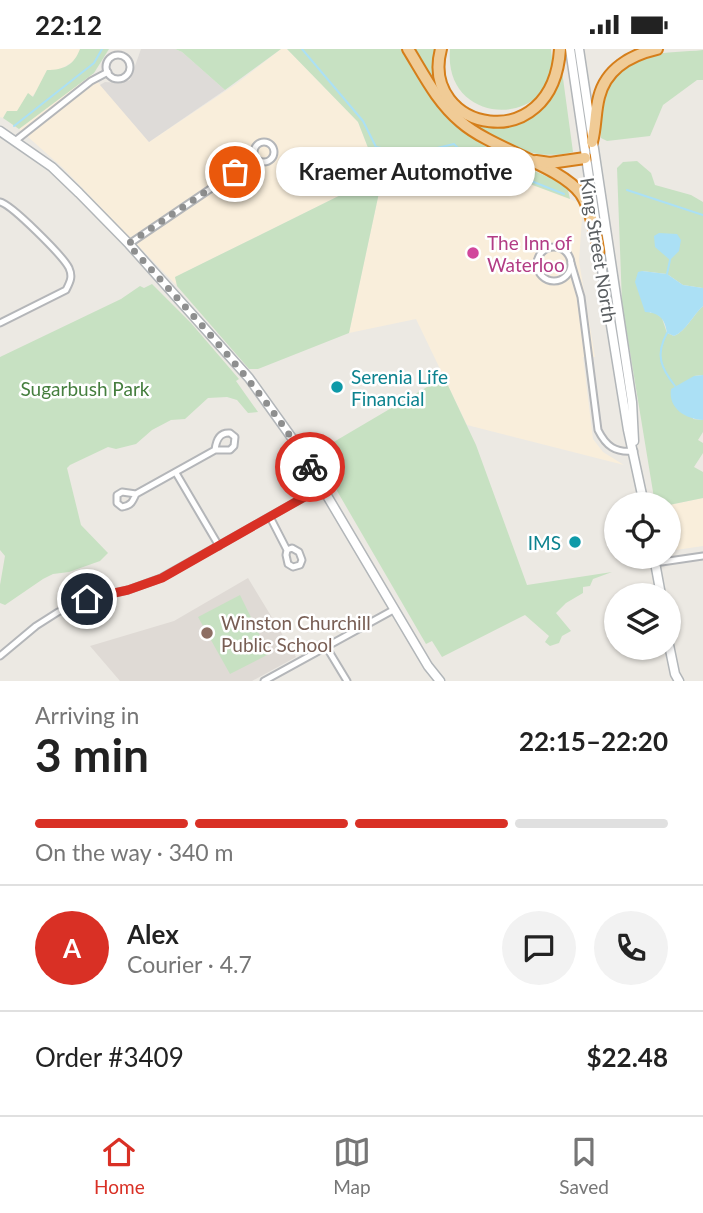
<!DOCTYPE html>
<html lang="en">
<head>
<meta charset="utf-8">
<style>
	body { margin:0; font-family:Lato,sans-serif; background:#f2f2f2; color:#222; height:100vh; display:flex; flex-direction:column; font-size:26px; white-space:nowrap }
	* { box-sizing:border-box; margin:0 }
	p { font-size:23px; color:#767676 }
	.icon { flex:none; width:38px; height:38px; fill:none; stroke:currentColor; stroke-width:2; stroke-linecap:round; stroke-linejoin:round }
	.map { position:relative; height:632px; overflow:hidden }
	.side { display:flex; flex-direction:column; background:#fff; flex:1 }
	.side>* { flex:none }
	.buttons { position:absolute; left:604px; top:443px; display:grid; gap:14px }
	.buttons a { display:grid; place-items:center; width:77px; height:77px; border-radius:50%; background:#fff; box-shadow:0 2px 5px #0004; font-size:35px }
	.pin { position:absolute; display:grid; place-items:center; width:60px; height:60px; color:#fff; margin:-30px; border:4px solid #fff; border-radius:50%; box-shadow:0 2px 7px #0007 }
	.courier { position:absolute; display:grid; place-items:center; width:70px; height:70px; margin:-35px; border:5px solid #d93025; border-radius:50%; background:#fff; color:#222; box-shadow:0 2px 9px #0007 }
	.bubble { position:absolute; height:49px; border-radius:24px; background:#fff; box-shadow:0 2px 5px #0004; font-size:23px; font-weight:700; line-height:49px; text-align:center }
	.head em { font-style:normal; font-weight:700 }
	.head div { display:flex; flex-direction:column-reverse }
	.head { display:flex; align-items:center; justify-content:space-between; height:119px; padding:0 35px }
	h1 { font-size:46px; font-weight:700; line-height:52px }
	.bar { display:grid; grid-template-columns:repeat(4,1fr); gap:10px 7px; align-content:center; height:84px; padding:0 35px }
	.bar i { height:9px; border-radius:5px; background:#e0e0e0 }
	.bar .current { background:#d93025 }
	.bar p { grid-column:span 4 }
	.line { display:flex; align-items:center; gap:18px; padding:0 35px; border-top:2px solid #e0e0e0 }
	.line div { flex:1 }
	.round { display:grid; place-items:center; flex:none; width:74px; height:74px; border-radius:37px; background:#f2f2f2 }
	.status { display:flex; justify-content:space-between; align-items:center; height:49px; padding:0 35px; background:#fff; direction:ltr }
	.status svg { height:19px; fill:currentColor }
	.tabs { display:flex; justify-content:space-around; align-items:center; height:98px; border-top:2px solid #e0e0e0; background:#fff; font-size:19px; color:#767676 }
	.tabs a { display:grid; justify-items:center; gap:4px }
	.tabs .current { color:#d93025 }
	.map>svg:first-child { display:block }
</style>
</head>
<body>
<div class="status"><b>22:12</b><svg viewBox="0 0 49 12"><path d="M0 12V9h3v3zM5 12V6h3v6zM10 12V3h3v9zM15 12V0h3v12zM26 1h20v11H26zM47 4h2v5h-2z"/></svg></div>
<div class="map">
<svg width="703" height="632" viewBox="0 0 703 632">
	<rect width="100%" height="100%" fill="#ece9e3"/>
	<g fill="#f9eedb">
		<path d="M0,0h80v2l-6,10 -15,9 -43,42 -11,2 -2,4 -3,-1z"/>
		<path d="M281,0h6l71,73 21,54 -204,101 2,9 -114,-118 -44,-39 72,-55 58,68 87,-58z"/>
		<path d="M455,107l128,48 -4,57 16,96h-12l10,82 10,13 21,13 -157,-40 -51,-106 -67,14 34,-159z"/>
		<path d="M703,449v48l-34,5v-46z"/>
	</g>
	<path fill="#dedbd8" d="M141,0h34l7,3 43,38 -76,52 -49,-57 5,-3 15,1 10,-3z"/>
	<path fill="#dfdad5" d="M248,529l48,79 -44,24h-132l-30,-35 84,-25z"/>
	<g fill="#c7e1c2">
		<path d="M80,0h29l-15,24 -75,56 -16,-11 4,-7h10l11,-18 5,4 14,-27c17,0 27,-5 33,-21z"/>
		<path d="M175,0h106l-56,41 -43,-38z"/>
		<path d="M287,0h114c16,25 31,53 53,74 31,29 76,45 113,63l3,13 -115,-43 -72,18 -34,159 -91,36h-9l-72,-83 -2,-9 204,-101 -21,-54z"/>
		<path d="M413,0h25l5,50z"/>
		<path d="M450,0h101c0,6 2,11 2,16 -7,64 -110,60 -103,-16z"/>
		<path d="M703,1v30h-6l-34,25 -13,31 -43,5 -6,-3c-2,-38 7,-69 48,-82 16,-5 37,-4 54,-6z"/>
		<path d="M562,22l11,81c-44,11 -75,-12 -110,-36l40,9 21,-4 27,-23z"/>
		<path d="M637,112l14,12 4,12 36,10 12,7v86l-20,-3 -16,-11 -25,-3 8,42 4,-1 8,6 5,15 7,3c12,-5 19,-21 29,-30v69l-9,1 -1,43 10,1v12l-5,8 5,3v10l-9,14 9,5v26l-34,7 -14,-1 -33,-201 -5,-135 6,-6z"/>
		<path d="M152,235l39,39 48,56 -3,2 22,31 -10,1 -11,-13 -10,-3 -19,1 -23,21 -14,1 -19,10 -16,14 -20,5 -8,-2 -38,18 -3,3 14,57 27,28 -8,8 -31,11 -16,2 -10,5 -38,26 -5,-2v-18l5,-29 -5,-6v-193l121,-58 19,-13 4,2z"/>
		<path d="M444,328l32,68 51,140 85,-13 -19,7 -3,7 -7,1v6l-17,10 -10,10 15,18 -9,5 -3,7 -9,3 -5,-4 4,-6 -24,-21 -83,42 -10,-16 -6,3 -111,-191z"/>
		<path d="M240,546l29,59 -39,20 -32,-57z"/>
	</g>
	<g fill="#abe0f5">
		<path d="M659,184l18,1 4,6 -2,11 -9,9 -15,-13 -1,-11z"/>
		<path d="M642,222l25,3 16,11 20,3v18c-10,9 -17,25 -29,30l-7,-3c-2,-14 -7,-20 -22,-21l-10,-30 3,-10z"/>
		<path d="M703,326v45c-17,-1 -35,-11 -32,-31l23,-13z"/>
	</g>
	<g fill="none" stroke-linecap="round" stroke-linejoin="round">
		<g stroke="#abe0f5" stroke-width="2">
			<path d="M302,0l61,72 13,26 36,7 42,-10 11,11 99,39"/>
			<path d="M14,77l80,-63 8,-14"/>
			<path d="M627,141l76,25"/>
			<path d="M667,225l3,-14"/>
			<path d="M667,284c-12,22 -6,35 8,53"/>
		</g>
		<defs>
			<g id="street">
				<circle cx="118" cy="18" r="12"/>
				<path d="M15,92l76,-60 17,-9"/>
				<circle cx="264" cy="103" r="10"/>
				<path d="M0,153c11,2 63,54 69,66 4,9 1,14 -3,22l-66,33"/>
				<path d="M129,195l127,-86"/>
				<circle cx="554" cy="215" r="17"/>
				<path d="M571,214l10,34 17,133c8,16 17,23 36,21"/>
				<path d="M176,424l43,73"/>
				<path d="M136,445l-14,-2 -5,3v8l5,4c9,-1 11,-6 14,-13l79,-44h15l4,-4 1,-9 -5,-4c-11,-1 -14,8 -15,17"/>
				<path d="M270,468l17,33 -1,5 2,9 5,3 7,-2 2,-5 -3,-8 -7,-4 -5,2"/>
				<path d="M655,514l48,-7"/>
				<path d="M327,599l20,33"/>
				<path d="M0,607l36,-30 22,-14 29,-13 41,-9 33,-12 161,-91"/>
				<path d="M264,632l131,-72"/>
			</g>
			<g id="secondary">
				<path d="M570,0l25,169"/>
				<path d="M579,0l53,353 2,39"/>
				<path d="M0,82l52,36 27,26 50,51 120,134 48,67 131,221 12,15"/>
				<path d="M598,196l30,185 16,74"/>
				<path d="M654,508l7,38"/>
				<path d="M668,591l7,34 4,7"/>
			</g>
			<g id="highway">
				<path d="M408,0c16,26 29,53 53,73 31,27 100,44 120,72 10,15 13,38 18,56"/>
				<path d="M441,0c-22,82 112,111 119,0"/>
				<path d="M592,93c4,-15 3,-30 7,-45 7,-28 32,-42 58,-48"/>
				<path d="M536,112l14,2 35,-5"/>
			</g>
		</defs>
		<use href="#street" stroke="#b4b6b9" stroke-width="9"/>
		<use href="#secondary" stroke="#b2b6b9" stroke-width="11"/>
		<use href="#highway" stroke="#d57e1a" stroke-width="14"/>
		<use href="#street" stroke="#fff" stroke-width="5"/>
		<use href="#secondary" stroke="#fff" stroke-width="8"/>
		<use href="#highway" stroke="#f0cb96" stroke-width="10"/>
	</g>
	<g fill="none" stroke-linecap="round" stroke-linejoin="round">
		<path stroke="#8e8f8f" stroke-width="7" stroke-dasharray="0 12.6" d="M235,123l-107,72c65,72 132,140 182,223"/>
		<path stroke="#d93025" stroke-width="9" d="M87,550l41,-9 34,-12 160,-91 -12,-20"/>
	</g>
	<circle fill="#d1479c" stroke="#fff" stroke-width="2.5" cx="473" cy="204" r="7"/>
	<g fill="#0f9aa8" stroke="#fff" stroke-width="2.5">
		<circle cx="337" cy="338" r="7"/>
		<circle cx="575" cy="493" r="7"/>
	</g>
	<circle fill="#8d6e63" stroke="#fff" stroke-width="2.5" cx="207" cy="584" r="7"/>
	<g text-anchor="middle" dominant-baseline="central" stroke-width="5" stroke-linejoin="round" paint-order="stroke">
		<g font-size="19" fill="#b23c85" stroke="#fff" text-anchor="start">
			<text x="487" y="193">The Inn of<tspan x="487" dy="22">Waterloo</tspan></text>
		</g>
		<g font-size="19" fill="#5b5f62" stroke="#fff">
			<text transform="translate(599 201) rotate(81)">King Street North</text>
		</g>
		<g font-size="19" fill="#0d838f" stroke="#fff" text-anchor="start">
			<text x="351" y="327">Serenia Life<tspan x="351" dy="22">Financial</tspan></text>
			<text x="561" y="493" text-anchor="end">IMS</text>
		</g>
		<g font-size="19" fill="#457e3e" stroke="#fff">
			<text x="85" y="339">Sugarbush Park</text>
		</g>
		<g font-size="19" fill="#785e54" stroke="#fff" text-anchor="start">
			<text x="221" y="573">Winston Churchill<tspan x="221" dy="22">Public School</tspan></text>
		</g>
	</g>
</svg>
<div class="buttons">
<a><svg class="icon" aria-label="locate" viewBox="0 0 24 24"><circle cx="12" cy="12" r="6"/><path d="M12 2v4M12 18v4M2 12h4M18 12h4"/></svg></a>
<a><svg class="icon" aria-label="layers" viewBox="0 0 24 24"><path d="M12 4l9 5-9 5-9-5zM3 14l9 5 9-5"/></svg></a>
</div>
<div class="pin" style="left:235px;top:123px;background:#ea580c"><svg class="icon" aria-label="bag" viewBox="0 0 24 24"><path d="M5 8h14l-1 12H6zM9 8a3 3 0 0 1 6 0"/></svg></div>
<div class="pin" style="left:87px;top:550px;background:#1f2937"><svg class="icon" aria-label="home" viewBox="0 0 24 24"><path d="M3 11l9-7 9 7M6 9v11h12V9"/></svg></div>
<div class="courier" style="left:310px;top:418px"><svg class="icon" aria-label="bike" viewBox="0 0 24 24"><circle cx="6" cy="16" r="4"/><circle cx="18" cy="16" r="4"/><path d="M6 16l4-8h5l3 8M10 8l3 8H6M13 5h3"/></svg></div>
<div class="bubble" style="left:276px;top:98px;width:259px">Kraemer Automotive</div>
</div>
<section class="side">
<div class="head"><div><h1>3 min</h1><p>Arriving in</p></div><em>22:15–22:20</em></div>
<div class="bar"><i class="current"></i><i class="current"></i><i class="current"></i><i></i><p>On the way · 340 m</p></div>
<div class="line" style="height:126px"><b class="round" style="background:#d93025;color:#fff">A</b><div><b>Alex</b><p>Courier · 4.7</p></div><a class="round"><svg class="icon" aria-label="chat" viewBox="0 0 24 24"><path d="M4 5h16v11H9l-5 4z"/></svg></a><a class="round"><svg class="icon" aria-label="phone" viewBox="0 0 24 24"><path d="M5 4h4l2 5-3 2q2 4 5 5l2-3 5 2v4C11 20 4 13 5 4z"/></svg></a></div>
<div class="line" style="height:91px"><div>Order #3409</div><b>$22.48</b></div>
</section>
<nav class="tabs">
<a class="current"><svg class="icon" aria-label="home" viewBox="0 0 24 24"><path d="M3 11l9-7 9 7M6 9v11h12V9"/></svg>Home</a>
<a><svg class="icon" aria-label="map" viewBox="0 0 24 24"><path d="M3 6l6-2 6 2 6-2v14l-6 2-6-2-6 2zM9 4v14M15 6v14"/></svg>Map</a>
<a><svg class="icon" aria-label="saved" viewBox="0 0 24 24"><path d="M7 4h10v16l-5-4-5 4z"/></svg>Saved</a>
</nav>
</body>
</html>
